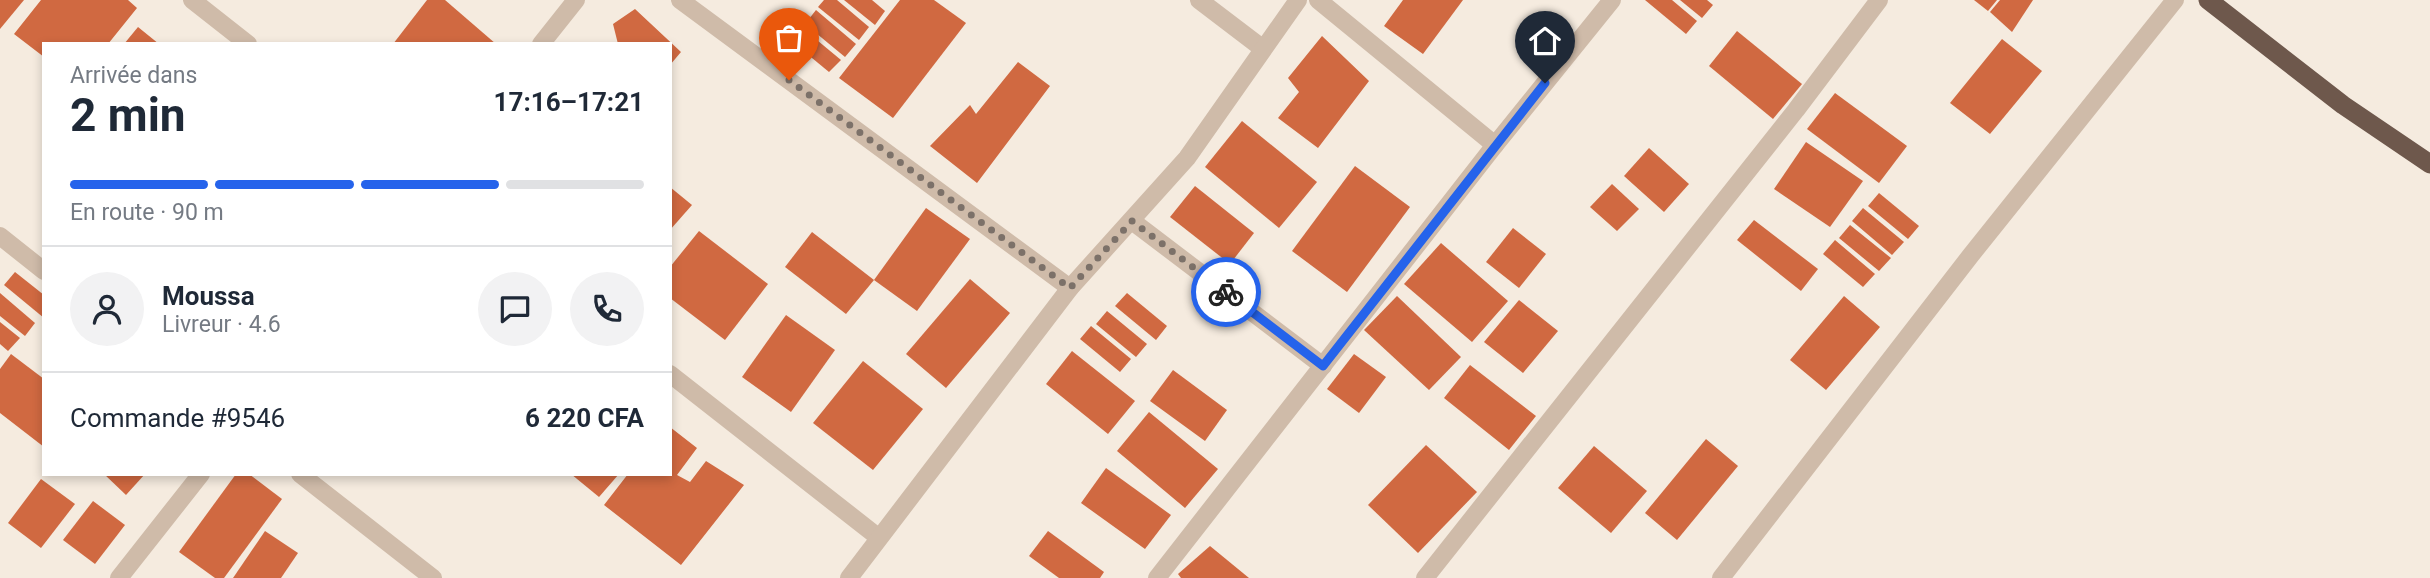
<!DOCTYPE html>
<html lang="fr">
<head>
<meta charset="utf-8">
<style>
	body { margin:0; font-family:Roboto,sans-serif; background:#f2f2f3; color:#1f2937; height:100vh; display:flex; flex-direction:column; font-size:26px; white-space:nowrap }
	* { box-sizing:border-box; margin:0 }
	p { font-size:23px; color:#747a83 }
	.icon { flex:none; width:38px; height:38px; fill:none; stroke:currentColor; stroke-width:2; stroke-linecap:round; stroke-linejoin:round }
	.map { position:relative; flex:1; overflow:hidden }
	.sheet { position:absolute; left:42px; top:42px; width:630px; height:434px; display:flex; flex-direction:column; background:#fff; border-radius:0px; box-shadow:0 4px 10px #0003 }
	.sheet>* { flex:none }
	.pin { position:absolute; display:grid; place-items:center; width:60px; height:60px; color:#fff; margin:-72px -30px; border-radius:50% 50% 50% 0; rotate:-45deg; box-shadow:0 0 7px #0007 }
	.pin .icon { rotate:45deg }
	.courier { position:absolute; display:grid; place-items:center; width:70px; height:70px; margin:-35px; border:5px solid #2563eb; border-radius:50%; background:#fff; color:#222; box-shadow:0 2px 9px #0007 }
	.summary em { font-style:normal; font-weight:700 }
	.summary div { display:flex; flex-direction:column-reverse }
	.summary { display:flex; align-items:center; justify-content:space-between; height:119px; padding:0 28px }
	h1 { font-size:46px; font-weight:700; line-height:52px }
	.bar { display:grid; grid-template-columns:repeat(4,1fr); gap:10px 7px; align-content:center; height:84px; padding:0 28px }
	.bar i { height:9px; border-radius:5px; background:#e0e1e3 }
	.bar .selected { background:#2563eb }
	.bar p { grid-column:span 4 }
	.line { display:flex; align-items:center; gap:18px; padding:0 28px; border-top:2px solid #e0e1e3 }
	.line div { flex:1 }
	.round { display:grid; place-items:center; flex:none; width:74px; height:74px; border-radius:37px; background:#f2f2f3 }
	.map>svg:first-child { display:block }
</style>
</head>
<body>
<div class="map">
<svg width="2430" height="578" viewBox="0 0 2430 578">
	<rect width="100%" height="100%" fill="#f5ebdf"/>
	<g fill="#d06941">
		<path d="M0,0h24l-24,29z"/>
		<path d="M41,0h87l9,8 -29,36h-64v13l-30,-23z"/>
		<path d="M427,0h18l51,44h-103z"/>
		<path d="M824,0h13l32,27 -10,13 -41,-33z"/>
		<path d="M844,0h28l13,11 -10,14z"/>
		<path d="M900,0h34l32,23 -73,95 -54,-40z"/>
		<path d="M1403,0h60l-40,54 -39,-28z"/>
		<path d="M1645,0h27l25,21 -11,13z"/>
		<path d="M1680,0h27l6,5 -11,13z"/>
		<path d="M1974,0h23l-9,11z"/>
		<path d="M2000,0h33l-21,32 -22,-20z"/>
		<path d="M635,9l46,43 -11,13v-21h-52l-5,-20z"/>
		<path d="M816,10l40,34 -11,13 -40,-33z"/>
		<path d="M800,26l41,34 -12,12 -40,-33z"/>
		<path d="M138,27l21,17h-35z"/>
		<path d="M1737,31l65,53 -29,35 -64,-53z"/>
		<path d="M1322,36l47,45 -51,67 -40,-30 21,-26 -11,-14z"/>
		<path d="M2002,39l40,32 -52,63 -40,-31z"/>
		<path d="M1018,62l32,24 -73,97 -47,-37 40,-41 6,9z"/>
		<path d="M1835,93l72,53 -28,37 -72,-54z"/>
		<path d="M1242,121l75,61 -38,46 -74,-61z"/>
		<path d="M1806,142l57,39 -33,46 -56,-38z"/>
		<path d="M1649,148l40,36 -25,28 -40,-36z"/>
		<path d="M1355,166l55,41 -63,85 -55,-41z"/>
		<path d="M1612,184l27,25 -22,22 -27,-24z"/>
		<path d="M1195,186l59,47 -24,31 -60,-47z"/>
		<path d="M670,187l22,18 -22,25z"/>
		<path d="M1879,193l40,33 -11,13 -40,-33z"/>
		<path d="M926,208l44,31 -53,72 -43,-31z"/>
		<path d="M1863,208l41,34 -12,13 -40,-34z"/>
		<path d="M1754,220l64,49 -17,22 -64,-51z"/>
		<path d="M1850,225l41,33 -12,13 -40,-33z"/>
		<path d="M1513,228l33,26 -27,34 -33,-26z"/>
		<path d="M699,231l69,53 -43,56 -55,-42v-31z"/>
		<path d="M812,232l62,48 -28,34 -61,-47z"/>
		<path d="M1835,240l40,34 -12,13 -40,-33z"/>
		<path d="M1441,243l67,58 -36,41 -68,-58z"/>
		<path d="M15,272l29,23v23l-40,-33z"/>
		<path d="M970,279l40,34 -64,75 -40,-34z"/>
		<path d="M0,293l35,30 -10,13 -25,-20z"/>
		<path d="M1127,293l40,33 -11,14 -41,-34z"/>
		<path d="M1397,296l64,61 -32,33 -65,-60z"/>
		<path d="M1844,296l36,31 -54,63 -36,-30z"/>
		<path d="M1519,300l39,31 -35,42 -39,-31z"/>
		<path d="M1107,311l40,33 -11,13 -40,-33z"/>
		<path d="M786,315l49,35 -44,62 -49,-35z"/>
		<path d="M0,322l20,16 -12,13 -8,-7z"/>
		<path d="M1091,326l40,33 -11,13 -40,-33z"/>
		<path d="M1072,351l63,50 -27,33 -62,-50z"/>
		<path d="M11,354l33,25v68l-44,-34v-44z"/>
		<path d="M1354,354l32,23 -27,36 -32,-24z"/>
		<path d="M863,361l60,48 -50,61 -60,-47z"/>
		<path d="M1470,365l66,51 -27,34 -65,-52z"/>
		<path d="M1173,370l54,40 -22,31 -55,-40z"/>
		<path d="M1149,412l69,57 -33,39 -68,-57z"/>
		<path d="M670,427l27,21 -20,27 13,7 16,-21 38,24 -63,80 -77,-60 24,-31h42z"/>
		<path d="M1706,439l32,27 -61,74 -32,-27z"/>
		<path d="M1426,445l51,47 -59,61 -50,-48z"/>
		<path d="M1594,446l53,45 -36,42 -53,-45z"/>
		<path d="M1106,468l65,47 -26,34 -64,-46z"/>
		<path d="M104,474h41l-19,21z"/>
		<path d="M236,474h13l33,25 -58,79h-9l-36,-26z"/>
		<path d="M571,474h48l-20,23z"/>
		<path d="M41,479l34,25 -34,44 -33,-25z"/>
		<path d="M93,501l32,24 -30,39 -32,-24z"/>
		<path d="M265,531l33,22 -17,25h-48z"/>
		<path d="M1048,531l56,41 -4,6h-41l-30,-22z"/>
		<path d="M1210,546l39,32h-68l-3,-4z"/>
	</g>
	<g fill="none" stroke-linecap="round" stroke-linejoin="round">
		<g stroke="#cfbba9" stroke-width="18">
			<path d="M192,0l56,44"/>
			<path d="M680,0l390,288"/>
			<path d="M1199,0l63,48"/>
			<path d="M1318,0l177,145"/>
			<path d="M541,44l35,-44"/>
			<path d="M1132,221l191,145"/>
			<path d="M0,236l44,35"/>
			<path d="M670,374l208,163"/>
			<path d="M300,474l133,104"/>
			<path d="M119,578l82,-104"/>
			<path d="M849,578l221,-290 117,-130 111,-158"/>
			<path d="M1157,578l338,-433 117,-145"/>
			<path d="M1425,578l371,-468 83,-110"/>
			<path d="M1721,578l250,-323 204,-255"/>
		</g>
		<path stroke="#6e584c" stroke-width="19" d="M2208,0l135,105 87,59"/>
	</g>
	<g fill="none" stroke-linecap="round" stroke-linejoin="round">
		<path stroke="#7c7169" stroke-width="7" stroke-dasharray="0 12.6" d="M789,80l281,208 62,-67 94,71"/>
		<path stroke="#2563eb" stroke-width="9" d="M1226,292l97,74 222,-283"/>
	</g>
</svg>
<div class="pin" style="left:789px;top:80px;background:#ea580c"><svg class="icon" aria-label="bag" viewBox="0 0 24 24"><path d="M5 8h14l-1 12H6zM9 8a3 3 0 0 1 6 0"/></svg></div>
<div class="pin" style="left:1545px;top:83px;background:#1f2937"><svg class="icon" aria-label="home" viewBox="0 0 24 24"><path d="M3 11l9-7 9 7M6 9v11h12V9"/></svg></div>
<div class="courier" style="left:1226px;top:292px"><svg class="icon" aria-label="bike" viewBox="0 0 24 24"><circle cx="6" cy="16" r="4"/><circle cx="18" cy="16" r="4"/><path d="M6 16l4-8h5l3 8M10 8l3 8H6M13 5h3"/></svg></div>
<section class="sheet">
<div class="summary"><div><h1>2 min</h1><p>Arrivée dans</p></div><em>17:16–17:21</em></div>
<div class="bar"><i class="selected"></i><i class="selected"></i><i class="selected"></i><i></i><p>En route · 90 m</p></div>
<div class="line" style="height:126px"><a class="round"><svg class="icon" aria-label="person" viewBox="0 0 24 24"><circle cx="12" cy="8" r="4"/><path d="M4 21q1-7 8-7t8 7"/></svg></a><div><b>Moussa</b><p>Livreur · 4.6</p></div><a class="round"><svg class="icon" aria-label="chat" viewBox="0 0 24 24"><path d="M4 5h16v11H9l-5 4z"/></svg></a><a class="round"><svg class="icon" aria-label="phone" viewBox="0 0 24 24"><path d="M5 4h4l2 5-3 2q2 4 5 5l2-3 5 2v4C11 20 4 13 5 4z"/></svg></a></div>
<div class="line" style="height:91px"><div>Commande #9546</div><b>6 220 CFA</b></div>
</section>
</div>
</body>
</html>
